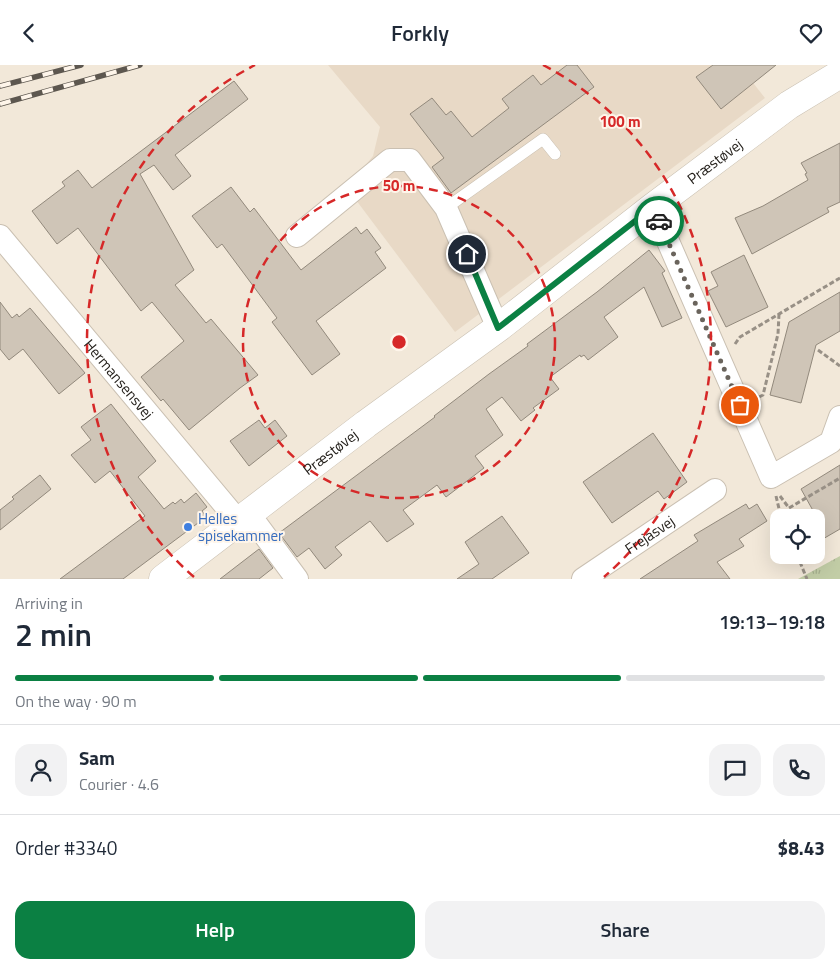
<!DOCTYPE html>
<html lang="en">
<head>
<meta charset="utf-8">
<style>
	body { margin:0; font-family:"Titillium Web",sans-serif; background:#f2f2f3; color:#1f2937; height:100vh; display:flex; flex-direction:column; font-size:19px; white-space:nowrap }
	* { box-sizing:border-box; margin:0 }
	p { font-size:16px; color:#747a83 }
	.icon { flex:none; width:28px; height:28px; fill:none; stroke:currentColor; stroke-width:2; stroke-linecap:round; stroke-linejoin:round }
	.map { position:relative; height:514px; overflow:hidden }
	.panel { display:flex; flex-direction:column; background:#fff; flex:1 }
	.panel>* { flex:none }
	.controls { position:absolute; left:770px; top:444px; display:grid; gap:10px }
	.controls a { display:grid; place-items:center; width:55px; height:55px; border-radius:10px; background:#fff; box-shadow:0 5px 20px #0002; font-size:25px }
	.pin { position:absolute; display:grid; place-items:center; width:42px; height:42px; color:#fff; margin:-21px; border:2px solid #fff; border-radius:50%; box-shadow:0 1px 5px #0007 }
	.courier { position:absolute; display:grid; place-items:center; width:50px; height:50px; margin:-25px; border:4px solid #0b8043; border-radius:50%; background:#fff; color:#222; box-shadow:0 1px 6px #0007 }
	.summary em { font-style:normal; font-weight:600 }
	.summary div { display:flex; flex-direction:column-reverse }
	.summary { display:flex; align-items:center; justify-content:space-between; height:85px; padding:0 15px }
	h1 { font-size:32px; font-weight:600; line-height:38px }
	.bar { display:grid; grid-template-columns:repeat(4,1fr); gap:8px 5px; align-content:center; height:60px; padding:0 15px }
	.bar i { height:6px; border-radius:4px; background:#e0e1e3 }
	.bar .selected { background:#0b8043 }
	.bar p { grid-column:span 4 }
	.line { display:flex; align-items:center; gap:12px; padding:0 15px; border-top:1px solid #e0e1e3 }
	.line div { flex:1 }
	.round { display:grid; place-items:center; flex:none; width:52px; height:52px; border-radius:15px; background:#f2f2f3 }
	.primary-button { display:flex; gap:10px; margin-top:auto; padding:10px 15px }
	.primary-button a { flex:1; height:58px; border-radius:15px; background:#0b8043; color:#fff; font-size:20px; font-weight:600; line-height:58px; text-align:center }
	.primary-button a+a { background:#f2f2f3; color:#1f2937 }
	header { display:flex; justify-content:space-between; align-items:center; height:65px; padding:0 15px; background:#fff; font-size:22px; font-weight:600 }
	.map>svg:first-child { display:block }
</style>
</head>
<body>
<header><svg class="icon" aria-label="back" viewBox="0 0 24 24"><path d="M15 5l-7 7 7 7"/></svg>Forkly<svg class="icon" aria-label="heart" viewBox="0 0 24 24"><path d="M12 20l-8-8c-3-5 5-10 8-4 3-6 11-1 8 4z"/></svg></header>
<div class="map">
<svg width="840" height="514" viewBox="0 0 840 514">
	<defs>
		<pattern id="park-tufts" width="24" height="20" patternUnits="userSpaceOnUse" patternTransform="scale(1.25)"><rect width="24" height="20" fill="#c2cda6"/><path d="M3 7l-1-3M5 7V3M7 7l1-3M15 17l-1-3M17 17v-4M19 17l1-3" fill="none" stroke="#a6b08e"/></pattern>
	</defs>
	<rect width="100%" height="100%" fill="#f2e8d9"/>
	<path fill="#e8d9c6" d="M328,0h411l26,33 -310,234 -111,-148 20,-17 9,-11 7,-29z"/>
	<path fill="url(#park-tufts)" d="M840,491v23h-42z"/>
	<g fill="#cfc5b7" stroke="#92897c">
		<path d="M567,0h10l17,22 -143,106 -19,-26 12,-9 -34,-44 22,-16 14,17 5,-4 21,26 37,-29 -7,-9 31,-24 8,10z"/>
		<path d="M713,0h63l-55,44 -25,-32z"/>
		<path d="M234,16l14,18 -73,56 16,21 -18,14 -19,-25 -14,9 54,96 -19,15 31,38 5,-4 47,56 -18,13 -51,42 -26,-31 -2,2 -20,-24 43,-36 -32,-39 -11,9 -63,-83 -21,16 -25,-33 33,-25 -3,-4 16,-12 14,18z"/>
		<path d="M840,78v59l-13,6 2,4 -77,42 -17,-36 28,-12 45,-26 -3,-6 2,-1 -6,-10z"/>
		<path d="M231,122l19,25 4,-4 47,62 55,-43 5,7 6,-5 14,19 -6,4 11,16 -70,53 24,33 -28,21 -40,-53 5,-4 -55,-74 -5,4 -25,-32z"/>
		<path d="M649,185l16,21 -3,2 20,45 -20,9 -18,-40 -40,30 14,20 -30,23 -4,-5 -3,2 -1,-2 -30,22 9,12 -26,19 2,2 -14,11 -19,-24 -16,12 17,26 -28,21 9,12 -38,29 -9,-12 -34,25 11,14 -27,18 -17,-21 -35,26 7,8 -17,14 -16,-21 -12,9 -18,-24 156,-116 -1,-1 55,-42 39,-28 -1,-2 70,-52z"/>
		<path d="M744,190l24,52 -42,20 -18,-36 10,-5 -7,-14z"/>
		<path d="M840,227v39l-24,14 -15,58 -31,-8 19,-73z"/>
		<path d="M0,237l12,16 5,-4 2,3 11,-9 55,65 -26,21 -36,-45 -14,11 -9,-11z"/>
		<path d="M111,339l45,57 -18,16 26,32 9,-7 2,2 6,-5 3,4 12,-10 11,14 -5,4 4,6 -83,62h-63l85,-63 -35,-45 -15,12 -24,-28 20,-15 -10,-13z"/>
		<path d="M259,355l6,8 10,-8 12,16 -38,30 -19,-25z"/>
		<path d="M653,368l34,49 -23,17 -6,-8 -46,32 -29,-41z"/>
		<path d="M840,400v64l-24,14v-27l-15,-27z"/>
		<path d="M40,410l11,14 -51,41v-20l14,-11 -2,-2z"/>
		<path d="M746,439l3,5 8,-5 10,17 -28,18 5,7 -27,16 13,17h-90l58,-38 -4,-6z"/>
		<path d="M502,451l27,37 -37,26h-35l22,-15 -14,-22z"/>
		<path d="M259,484l14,19 -14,11h-39z"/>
	</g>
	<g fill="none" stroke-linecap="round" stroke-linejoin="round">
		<defs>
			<path id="service" d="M446,143l97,-69 12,15"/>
			<g id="minor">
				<path d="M653,142l118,270 60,-35 9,-25"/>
				<path id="s1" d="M0,171l239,286"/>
				<path d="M297,171l93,-76h20l36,48 52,120"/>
				<path d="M249,449l48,65"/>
				<path id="s2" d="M583,514l132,-89"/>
			</g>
			<g id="tertiary">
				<path id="s3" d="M163,514l203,-155 132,-96 155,-121 136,-102 51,-31"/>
			</g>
		</defs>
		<use href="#service" stroke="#cac0b2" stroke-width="12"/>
		<use href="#minor" stroke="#cac0b2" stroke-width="24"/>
		<use href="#tertiary" stroke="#cac0b2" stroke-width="29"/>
		<g stroke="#989086" stroke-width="3" stroke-dasharray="5 2.5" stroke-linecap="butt">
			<path d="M735,279l5,-7 100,-59"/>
			<path d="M818,285l22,16"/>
			<path d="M759,332l4,-2 15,-61 1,-20"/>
			<path d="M776,431l5,21"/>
			<path d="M780,431l9,12 51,-30"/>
			<path d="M797,490l10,24"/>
		</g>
		<use href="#service" stroke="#fff" stroke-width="11"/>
		<use href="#minor" stroke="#fff" stroke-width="22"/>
		<use href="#tertiary" stroke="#fff" stroke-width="28"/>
		<defs>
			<g id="rail">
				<path d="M0,21l81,-21"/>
				<path d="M0,39l140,-39"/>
			</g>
		</defs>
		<use href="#rail" stroke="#5d574f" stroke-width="5.5"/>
		<use href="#rail" stroke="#fef5ea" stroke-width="4" stroke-dasharray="11" stroke-linecap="butt"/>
	</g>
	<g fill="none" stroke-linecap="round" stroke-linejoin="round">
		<path stroke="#6a645c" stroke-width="5" stroke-dasharray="0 9" d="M659,156l81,184"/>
		<path stroke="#0b8043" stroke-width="6" d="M467,189l31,74 155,-121 6,14"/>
	</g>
	<g fill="none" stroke="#d62828" stroke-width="2.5" stroke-dasharray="9 6">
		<circle cx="399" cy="277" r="156"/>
		<path d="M194 512A312 312 0 0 1 255 0M543 0A312 312 0 0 1 604 512"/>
	</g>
	<circle fill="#3f7fe0" stroke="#fef5ea" stroke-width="2" cx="188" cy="462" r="5"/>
	<g text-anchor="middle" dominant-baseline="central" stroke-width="4" stroke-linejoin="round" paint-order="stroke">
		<g font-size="15" fill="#211d18" stroke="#fef5ea">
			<text stroke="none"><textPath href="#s3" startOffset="692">Præstøvej</textPath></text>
			<text stroke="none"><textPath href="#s1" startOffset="186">Hermansensvej</textPath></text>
			<text stroke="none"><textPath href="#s3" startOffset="210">Præstøvej</textPath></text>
			<text stroke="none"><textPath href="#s2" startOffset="80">Frejasvej</textPath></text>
		</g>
		<g font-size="15" fill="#366cbe" stroke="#fef5ea" text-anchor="start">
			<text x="198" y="453">Helles<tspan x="198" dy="17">spisekammer</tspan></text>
		</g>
	</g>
	<circle cx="399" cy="277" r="8" fill="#d62828" stroke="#fef5ea" stroke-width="2.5"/>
	<g font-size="15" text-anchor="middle" font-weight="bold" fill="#d62828" stroke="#fef5ea" stroke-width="4" stroke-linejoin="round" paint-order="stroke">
		<text x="620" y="62">100 m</text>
		<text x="399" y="126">50 m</text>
	</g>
</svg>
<div class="controls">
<a><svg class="icon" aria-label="locate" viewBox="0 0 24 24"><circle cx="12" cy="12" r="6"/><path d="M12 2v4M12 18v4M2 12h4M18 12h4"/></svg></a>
</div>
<div class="pin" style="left:740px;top:340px;background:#ea580c"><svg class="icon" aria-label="bag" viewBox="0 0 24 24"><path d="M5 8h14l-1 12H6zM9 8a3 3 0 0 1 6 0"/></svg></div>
<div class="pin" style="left:467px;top:189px;background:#1f2937"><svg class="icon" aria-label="home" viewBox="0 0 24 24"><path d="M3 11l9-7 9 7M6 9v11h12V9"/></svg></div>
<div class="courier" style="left:659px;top:156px"><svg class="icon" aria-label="car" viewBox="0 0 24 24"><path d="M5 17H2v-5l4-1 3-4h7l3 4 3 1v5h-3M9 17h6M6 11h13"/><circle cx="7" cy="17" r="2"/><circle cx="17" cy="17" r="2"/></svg></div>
</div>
<section class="panel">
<div class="summary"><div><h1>2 min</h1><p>Arriving in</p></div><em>19:13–19:18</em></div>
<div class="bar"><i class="selected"></i><i class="selected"></i><i class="selected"></i><i></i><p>On the way · 90 m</p></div>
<div class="line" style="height:90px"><a class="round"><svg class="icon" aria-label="person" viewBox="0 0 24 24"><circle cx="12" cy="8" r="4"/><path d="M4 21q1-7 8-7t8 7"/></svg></a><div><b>Sam</b><p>Courier · 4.6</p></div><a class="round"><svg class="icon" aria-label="chat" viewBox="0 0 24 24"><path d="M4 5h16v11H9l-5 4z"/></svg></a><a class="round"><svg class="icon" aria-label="phone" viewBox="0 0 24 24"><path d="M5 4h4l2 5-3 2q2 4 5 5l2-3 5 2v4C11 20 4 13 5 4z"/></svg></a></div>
<div class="line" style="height:65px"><div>Order #3340</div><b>$8.43</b></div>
<div class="primary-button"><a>Help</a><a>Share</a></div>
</section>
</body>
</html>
